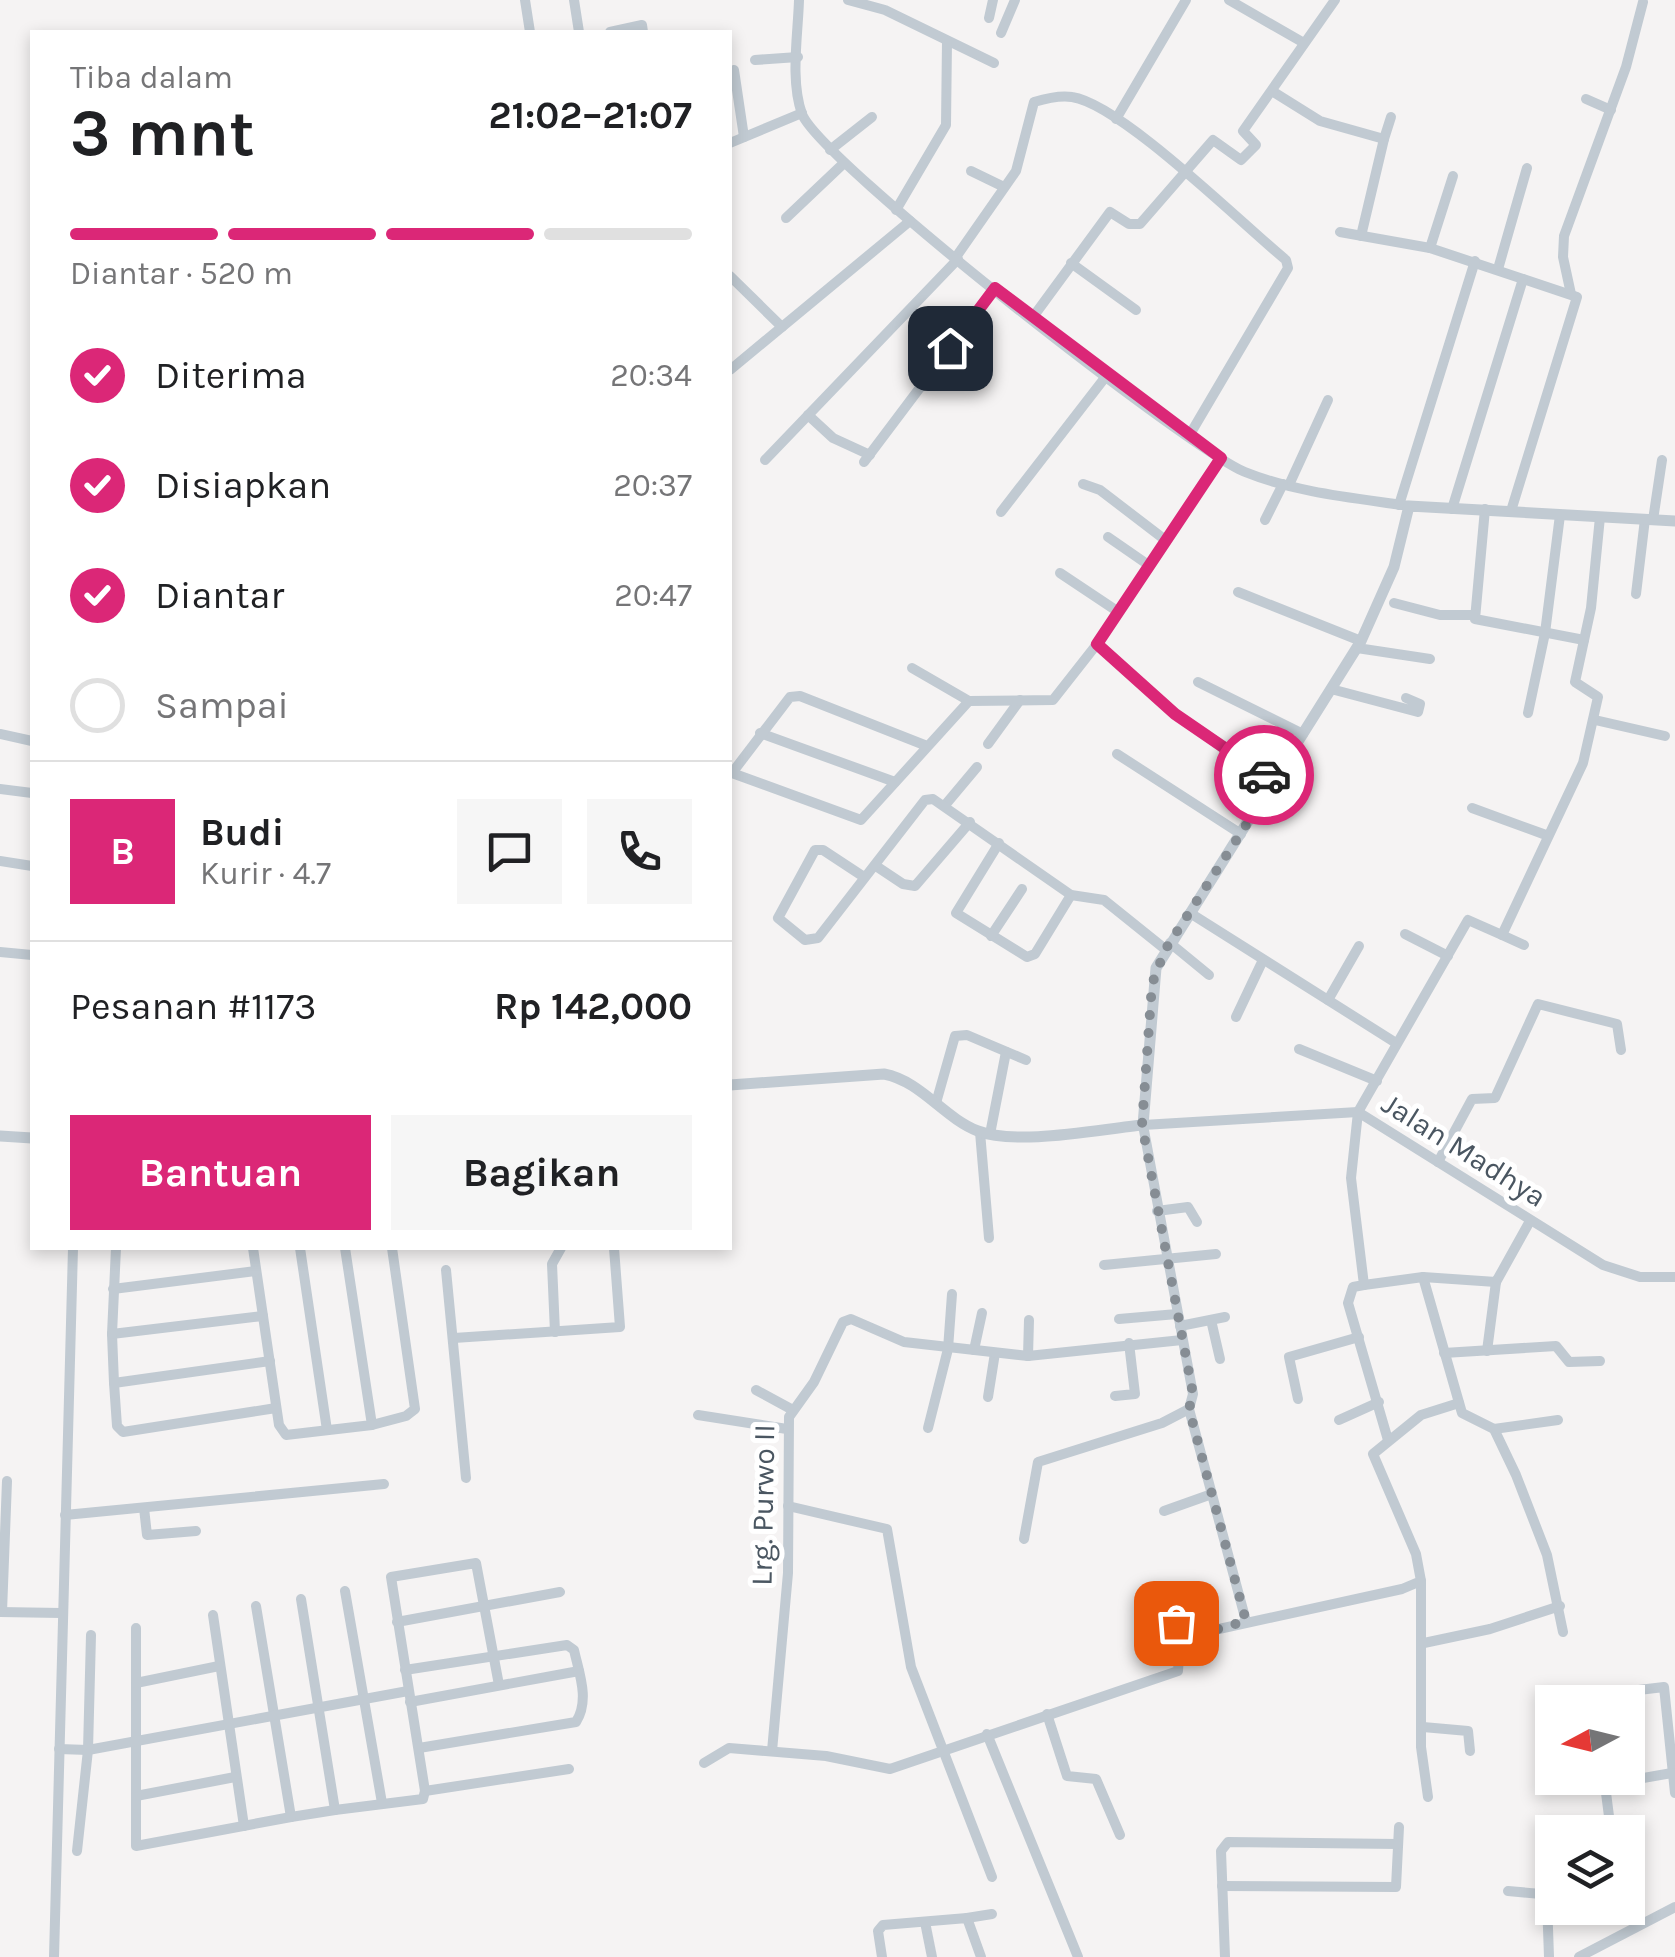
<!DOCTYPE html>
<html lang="id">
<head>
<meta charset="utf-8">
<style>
	body { margin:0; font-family:Karla,sans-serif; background:#f6f6f6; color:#202124; height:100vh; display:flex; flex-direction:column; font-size:38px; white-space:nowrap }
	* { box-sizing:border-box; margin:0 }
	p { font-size:32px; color:#757577 }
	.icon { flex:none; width:55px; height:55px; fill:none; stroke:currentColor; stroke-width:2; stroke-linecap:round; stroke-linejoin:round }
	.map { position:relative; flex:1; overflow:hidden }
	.drawer { position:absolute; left:30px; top:30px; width:702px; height:1220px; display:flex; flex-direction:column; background:#fff; border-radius:0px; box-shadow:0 5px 15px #0003 }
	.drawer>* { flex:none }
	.needle { width:65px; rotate:263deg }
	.fabs { position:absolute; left:1535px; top:1685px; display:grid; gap:20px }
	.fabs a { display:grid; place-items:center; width:110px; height:110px; border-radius:0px; background:#fff; box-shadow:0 5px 15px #0003; font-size:50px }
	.pin { position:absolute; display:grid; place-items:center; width:85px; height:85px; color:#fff; margin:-42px; border-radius:20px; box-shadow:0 5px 15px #0006 }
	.courier { position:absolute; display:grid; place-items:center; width:100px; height:100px; margin:-50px; border:8px solid #db2777; border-radius:50%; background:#fff; color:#222; box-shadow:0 2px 12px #0007 }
	.summary em { font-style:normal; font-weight:700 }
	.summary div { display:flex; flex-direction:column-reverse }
	.summary { display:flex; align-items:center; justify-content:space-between; height:170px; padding:0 40px }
	h1 { font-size:65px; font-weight:700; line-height:75px }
	.bar { display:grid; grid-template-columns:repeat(4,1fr); gap:15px 10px; align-content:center; height:120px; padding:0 40px }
	.bar i { height:12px; border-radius:8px; background:#e0e0e0 }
	.bar .current { background:#db2777 }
	.bar p { grid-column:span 4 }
	.line { display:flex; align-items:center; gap:25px; padding:0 40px; border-top:2px solid #e0e0e0 }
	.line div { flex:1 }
	.round { display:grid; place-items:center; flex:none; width:105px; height:105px; border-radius:0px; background:#f6f6f6 }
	ol { padding:0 40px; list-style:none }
	li { display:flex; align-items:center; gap:30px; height:110px }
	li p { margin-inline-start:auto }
	li .icon { padding:10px; border-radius:50%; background:#db2777; color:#fff; stroke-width:4 }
	li:last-child { color:#757577 }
	li i { width:55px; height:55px; border:5px solid #e0e0e0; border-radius:50% }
	.action { display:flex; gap:20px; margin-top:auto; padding:20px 40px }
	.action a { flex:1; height:115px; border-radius:0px; background:#db2777; color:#fff; font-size:40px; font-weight:700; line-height:115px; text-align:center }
	.action a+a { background:#f6f6f6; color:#202124 }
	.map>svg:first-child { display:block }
</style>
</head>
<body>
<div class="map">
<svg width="1675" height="1957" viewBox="0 0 1675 1957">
	<rect width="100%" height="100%" fill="#f5f3f3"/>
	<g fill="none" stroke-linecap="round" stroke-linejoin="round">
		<g stroke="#c1cad2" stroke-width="10">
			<path d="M525,0l5,32"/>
			<path d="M574,0l5,32"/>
			<path d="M799,0c-1,35 -9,80 3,114 19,48 385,334 443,358 52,21 110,26 164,34"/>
			<path d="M848,0l37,10 109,53"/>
			<path d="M1229,0l75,43"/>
			<path d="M989,18l4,-18"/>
			<path d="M610,32l32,-7 1,7"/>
			<path d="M1001,33l14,-33"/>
			<path d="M755,60l43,-3"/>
			<path d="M734,70l10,67"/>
			<path d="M1272,91l48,30 64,18 -23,97"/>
			<path d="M1586,99l25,11"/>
			<path d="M1116,119l70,-119"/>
			<path d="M1384,139l7,-22"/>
			<path d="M730,143l72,-30"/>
			<path d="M830,150l42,-33"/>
			<path d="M971,171l33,16"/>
			<path d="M896,210l50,-85 1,-84"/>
			<path d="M786,218l58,-55"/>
			<path d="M1340,232l90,16 147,49 -66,214"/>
			<path d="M1430,248l23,-72"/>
			<path d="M956,257l60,-86 18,-69c10,-3 26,-7 38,-5 49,7 170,127 214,163l2,8 -99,168"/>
			<path d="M1071,263l65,47"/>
			<path d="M1498,269l29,-101"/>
			<path d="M730,276l52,51"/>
			<path d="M1571,294l-8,-37 1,-21 62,-169 17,-65"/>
			<path d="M1033,317l77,-105 19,12h11l73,-84 28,20 15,-15 -13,-14 92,-131"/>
			<path d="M730,370l180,-149"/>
			<path d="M808,415l25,23 37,17"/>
			<path d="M765,460l193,-201"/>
			<path d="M864,462l131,-174"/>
			<path d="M1083,484l17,6 64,49"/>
			<path d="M1289,485l39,-85"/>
			<path d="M1399,505l76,-244"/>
			<path d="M1452,509l71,-230"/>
			<path d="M1485,509l-10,110 109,21"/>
			<path d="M1001,512l106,-137"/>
			<path d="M1265,520l18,-36"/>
			<path d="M1653,520l9,-60"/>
			<path d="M1108,537l39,27"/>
			<path d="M1060,573l57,38"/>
			<path d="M1238,592l123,49"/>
			<path d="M1636,594l9,-75"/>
			<path d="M1394,603l46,12h33"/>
			<path d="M1097,644l78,70 99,67"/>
			<path d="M1357,648l73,11"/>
			<path d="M912,668l57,33"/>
			<path d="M1198,682l105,52"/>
			<path d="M1331,689l87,23 2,-8 -14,-6"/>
			<path d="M1528,713l17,-80 15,-118"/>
			<path d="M1595,720l70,16"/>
			<path d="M760,733l135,49"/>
			<path d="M0,734l32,7"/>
			<path d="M988,744l32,-44"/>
			<path d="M927,746l-127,-50 -10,1 -58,76 129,47 108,-119 84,-1 44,-56 124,-186"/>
			<path d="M1117,754l124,80"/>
			<path d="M0,789l32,4"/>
			<path d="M946,804l31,-37"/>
			<path d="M1472,808l74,27"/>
			<path d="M999,843l-43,70 71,44 8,-3 36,-59"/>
			<path d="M0,861l32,5"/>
			<path d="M876,866l27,18 12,2 55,-64"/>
			<path d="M864,877l-41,-27h-8l-37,68 27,22 13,-2 107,-138 8,-1 138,96 33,5 61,49"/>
			<path d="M1190,913l206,130"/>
			<path d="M1405,934l43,22"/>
			<path d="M1502,935l22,10"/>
			<path d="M991,936l31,-47"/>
			<path d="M1170,943l39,32"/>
			<path d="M0,952l32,3"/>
			<path d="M1328,1000l31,-54"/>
			<path d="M1236,1017l27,-57"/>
			<path d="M1299,1049l78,32"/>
			<path d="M936,1103l19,-67 12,-1 59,25"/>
			<path d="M980,1132l9,106"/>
			<path d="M990,1134l16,-82"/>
			<path d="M1438,1162l34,-63 23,-1 43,-94 79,20 4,26"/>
			<path d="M1157,1211l31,-4 9,15"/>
			<path d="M253,1248l26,177 7,10 86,-10 -27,-177"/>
			<path d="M300,1248l27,182"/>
			<path d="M1104,1265l112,-11"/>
			<path d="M446,1270l20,208"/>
			<path d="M1423,1277l39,136 32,16 22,46 31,80 16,77"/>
			<path d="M1364,1285l59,-8 73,5 34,-61"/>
			<path d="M113,1289l143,-18"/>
			<path d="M263,1316l-151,18 2,49 156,-22"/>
			<path d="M1119,1319l58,-5"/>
			<path d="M1211,1320l9,39"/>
			<path d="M1180,1326l45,-9"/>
			<path d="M555,1332l-3,-68 9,-16"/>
			<path d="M112,1334l4,-86"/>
			<path d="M454,1338l166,-11 -6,-79"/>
			<path d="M974,1350l8,-37"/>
			<path d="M1487,1351l9,-69"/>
			<path d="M1444,1353l112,-7 13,16 31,-1"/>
			<path d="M1028,1356l1,-36"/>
			<path d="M114,1383l3,43 6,6 153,-24"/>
			<path d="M756,1390l35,19"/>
			<path d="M1115,1396l20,-2 -6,-51"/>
			<path d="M988,1397l7,-44"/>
			<path d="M1298,1399l-9,-42 70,-20"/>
			<path d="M698,1415l89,14"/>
			<path d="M1339,1420l40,-18"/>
			<path d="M372,1425l34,-9 9,-7 -23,-161"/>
			<path d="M928,1428l20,-79 4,-55"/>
			<path d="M1494,1429l64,-9"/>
			<path d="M1388,1440l-40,-137 5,-16 11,-2 -13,-107 7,-66 110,-192 34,15 81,-172 15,-66 -23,-15 16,-74 9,-91"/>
			<path d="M788,1506l99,23 24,138 81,210"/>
			<path d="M144,1508l3,27 49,-4"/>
			<path d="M1164,1511l45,-16"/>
			<path d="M65,1515l319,-31"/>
			<path d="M1024,1539l14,-77 124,-39 27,-14"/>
			<path d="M1421,1581v166l7,50"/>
			<path d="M345,1591l37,212"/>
			<path d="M301,1599l34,211 88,-11 2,-8"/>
			<path d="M256,1606l35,211 44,-7"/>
			<path d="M1168,1609l15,30"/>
			<path d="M0,1612l61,1"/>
			<path d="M2,1612l5,-131"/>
			<path d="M213,1615l31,211"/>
			<path d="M1246,1621l-57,-212 4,-15 -50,-269 215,-13 245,153 37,12h35"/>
			<path d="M397,1622l163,-30"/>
			<path d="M136,1628v218l155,-29"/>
			<path d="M1424,1643l66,-14 70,-23"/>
			<path d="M405,1670l162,-25 7,5c5,23 16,50 2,72l-157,26"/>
			<path d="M136,1683l83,-17"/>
			<path d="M499,1685l-23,-122 -85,14 34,214 144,-22"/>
			<path d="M410,1702l169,-31"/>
			<path d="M1577,1702l11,-6 76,-9 11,106"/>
			<path d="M1047,1714l20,62 29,3 24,56"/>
			<path d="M1423,1727l45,4 2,20"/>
			<path d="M987,1734l91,223"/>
			<path d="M1628,1735l3,45"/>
			<path d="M59,1749l29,1 320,-59"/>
			<path d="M772,1751l16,-178 1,-156 25,-35 29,-60 8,-3 53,23 124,14 154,-16"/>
			<path d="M704,1763l25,-15 97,8 64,13 288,-98 2,-29 7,-6 215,-47 19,-8 -5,-27 -43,-100 48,-39 38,-12"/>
			<path d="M1578,1778l8,10 86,-15"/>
			<path d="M1605,1785l6,47"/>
			<path d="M136,1796l99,-19"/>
			<path d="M77,1851l11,-101 3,-115"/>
			<path d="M1222,1886l174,1 3,-60"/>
			<path d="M1508,1891l33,3 6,6 2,57"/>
			<path d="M967,1918l25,-4"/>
			<path d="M925,1922l7,35"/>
			<path d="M54,1957l19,-709"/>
			<path d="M882,1957l-4,-26 5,-6 84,-7 14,39"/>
			<path d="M1225,1957l-4,-106 7,-9 170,2"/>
			<path d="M1579,1957l96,-50"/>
		</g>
		<g stroke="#c1cad2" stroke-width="11">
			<path d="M730,1085l154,-11c37,7 60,44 94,57 39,15 122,-2 165,-6l13,-157 205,-327 33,-74 15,-61 266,15"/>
			<path d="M0,1136l32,2"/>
		</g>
	</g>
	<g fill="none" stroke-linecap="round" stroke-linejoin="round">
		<path stroke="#868d94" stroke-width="10" stroke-dasharray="0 18" d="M1176,1623l7,16 63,-18 -57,-212 4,-15 -51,-269 10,-141 13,-34 109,-168 -10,-7"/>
		<path stroke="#db2777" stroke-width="12" d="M950,348l45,-60 226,170 -124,186 78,70 89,61"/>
	</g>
	<g text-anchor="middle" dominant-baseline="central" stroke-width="10" stroke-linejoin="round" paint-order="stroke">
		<g font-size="30" fill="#4a5661" stroke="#fff">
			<text transform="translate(1464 1150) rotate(32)">Jalan Madhya</text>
			<text transform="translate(763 1505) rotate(-89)">Lrg. Purwo II</text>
		</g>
	</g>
</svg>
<div class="fabs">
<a><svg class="needle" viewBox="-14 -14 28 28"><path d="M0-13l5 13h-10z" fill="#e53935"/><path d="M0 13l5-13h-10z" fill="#757577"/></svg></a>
<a><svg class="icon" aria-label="layers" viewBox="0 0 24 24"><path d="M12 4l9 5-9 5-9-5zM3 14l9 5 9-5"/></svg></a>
</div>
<div class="pin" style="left:1176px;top:1623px;background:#ea580c"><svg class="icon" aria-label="bag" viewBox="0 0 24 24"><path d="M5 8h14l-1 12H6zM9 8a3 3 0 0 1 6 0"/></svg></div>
<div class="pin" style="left:950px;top:348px;background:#1f2937"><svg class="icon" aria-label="home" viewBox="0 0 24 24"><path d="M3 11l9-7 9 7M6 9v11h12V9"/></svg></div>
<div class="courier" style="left:1264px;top:775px"><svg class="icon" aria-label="car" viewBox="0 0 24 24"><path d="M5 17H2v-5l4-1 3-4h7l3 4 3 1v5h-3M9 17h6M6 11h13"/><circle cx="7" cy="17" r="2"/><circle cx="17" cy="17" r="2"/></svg></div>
<section class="drawer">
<div class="summary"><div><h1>3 mnt</h1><p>Tiba dalam</p></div><em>21:02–21:07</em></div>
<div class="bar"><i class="current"></i><i class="current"></i><i class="current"></i><i></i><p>Diantar · 520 m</p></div>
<ol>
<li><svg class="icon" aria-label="check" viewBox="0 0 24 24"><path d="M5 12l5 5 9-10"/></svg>Diterima<p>20:34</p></li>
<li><svg class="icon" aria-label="check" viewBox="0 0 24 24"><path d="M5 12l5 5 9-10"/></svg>Disiapkan<p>20:37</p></li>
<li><svg class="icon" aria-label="check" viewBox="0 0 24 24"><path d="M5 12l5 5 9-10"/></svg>Diantar<p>20:47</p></li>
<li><i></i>Sampai</li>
</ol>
<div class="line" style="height:180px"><b class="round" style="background:#db2777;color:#fff">B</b><div><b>Budi</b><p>Kurir · 4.7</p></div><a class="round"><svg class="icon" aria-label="chat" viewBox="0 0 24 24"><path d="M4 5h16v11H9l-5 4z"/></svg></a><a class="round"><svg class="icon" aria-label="phone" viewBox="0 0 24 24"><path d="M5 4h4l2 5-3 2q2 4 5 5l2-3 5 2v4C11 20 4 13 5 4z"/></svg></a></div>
<div class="line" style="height:130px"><div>Pesanan #1173</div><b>Rp 142,000</b></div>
<div class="action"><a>Bantuan</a><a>Bagikan</a></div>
</section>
</div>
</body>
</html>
